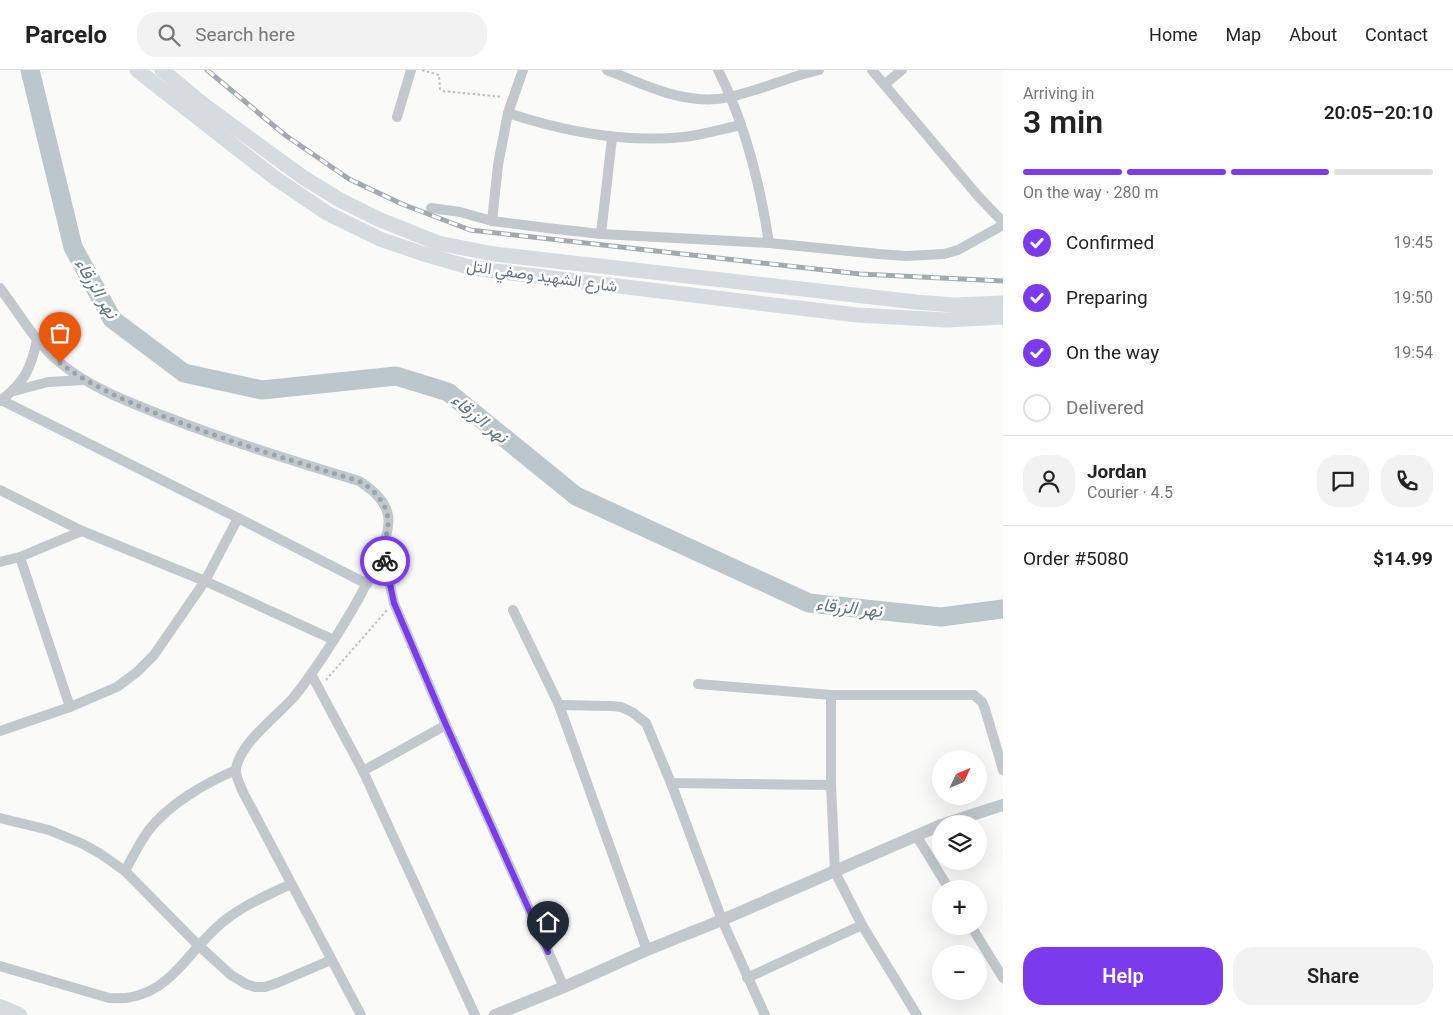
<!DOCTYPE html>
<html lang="en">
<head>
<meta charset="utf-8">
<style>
	body { margin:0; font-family:Roboto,Vazirmatn,sans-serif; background:#f2f2f2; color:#222; height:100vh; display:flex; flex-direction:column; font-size:19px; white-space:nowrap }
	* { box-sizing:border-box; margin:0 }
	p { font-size:16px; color:#767676 }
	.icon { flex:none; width:28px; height:28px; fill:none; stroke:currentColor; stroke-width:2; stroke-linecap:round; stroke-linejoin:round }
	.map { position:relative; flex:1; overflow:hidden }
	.panel { display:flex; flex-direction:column; background:#fff; width:450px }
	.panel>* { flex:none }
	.needle { width:32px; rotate:46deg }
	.tools { position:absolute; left:932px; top:680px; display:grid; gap:10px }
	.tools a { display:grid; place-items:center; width:55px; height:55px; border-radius:50%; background:#fff; box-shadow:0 5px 20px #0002; font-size:25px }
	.pin { position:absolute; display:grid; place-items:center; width:42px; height:42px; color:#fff; margin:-51px -21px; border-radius:50% 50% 50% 0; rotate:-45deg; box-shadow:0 0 5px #0007 }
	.pin .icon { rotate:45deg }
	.courier { position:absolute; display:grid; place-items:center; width:50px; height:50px; margin:-25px; border:4px solid #7c3aed; border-radius:50%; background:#fff; color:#222; box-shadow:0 1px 6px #0007 }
	.overview em { font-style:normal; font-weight:600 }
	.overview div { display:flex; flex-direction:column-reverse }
	.overview { display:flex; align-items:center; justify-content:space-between; height:85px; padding:0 20px }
	h1 { font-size:32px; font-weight:600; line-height:38px }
	.bar { display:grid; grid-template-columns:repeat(4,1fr); gap:8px 5px; align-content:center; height:60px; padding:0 20px }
	.bar i { height:6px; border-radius:4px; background:#e0e0e0 }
	.bar .selected { background:#7c3aed }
	.bar p { grid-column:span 4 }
	.line { display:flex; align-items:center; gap:12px; padding:0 20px; border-top:1px solid #e0e0e0 }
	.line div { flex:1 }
	.round { display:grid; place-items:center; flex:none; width:52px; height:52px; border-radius:20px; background:#f2f2f2 }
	ol { padding:0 20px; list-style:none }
	li { display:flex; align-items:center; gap:15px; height:55px }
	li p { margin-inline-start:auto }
	li .icon { padding:5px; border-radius:50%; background:#7c3aed; color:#fff; stroke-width:4 }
	li:last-child { color:#767676 }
	li i { width:28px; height:28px; border:2px solid #e0e0e0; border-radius:50% }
	.action { display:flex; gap:10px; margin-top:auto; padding:10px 20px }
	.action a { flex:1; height:58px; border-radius:20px; background:#7c3aed; color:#fff; font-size:20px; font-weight:600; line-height:58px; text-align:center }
	.action a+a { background:#f2f2f2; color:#222 }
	header { display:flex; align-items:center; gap:30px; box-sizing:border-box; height:70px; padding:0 25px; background:#fff; border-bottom:1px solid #e0e0e0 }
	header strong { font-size:24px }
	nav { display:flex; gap:28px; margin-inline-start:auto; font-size:18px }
	.search { width:350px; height:45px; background:#f2f2f2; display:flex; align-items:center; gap:12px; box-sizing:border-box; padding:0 18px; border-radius:20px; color:#767676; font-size:19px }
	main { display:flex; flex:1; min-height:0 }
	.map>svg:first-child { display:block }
</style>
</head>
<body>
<header>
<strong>Parcelo</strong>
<div class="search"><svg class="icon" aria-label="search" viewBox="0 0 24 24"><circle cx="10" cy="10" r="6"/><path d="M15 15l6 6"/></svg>Search here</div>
<nav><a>Home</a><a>Map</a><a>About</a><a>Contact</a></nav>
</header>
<main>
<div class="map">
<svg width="1003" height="945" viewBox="0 0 1003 945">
	<rect width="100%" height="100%" fill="#fafaf8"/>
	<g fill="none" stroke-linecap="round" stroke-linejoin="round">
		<path stroke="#bbc7cb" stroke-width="19" d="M30,0l43,177 39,72 72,54 78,17 134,-14 52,16 128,104 233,107 132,14 62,-8"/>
		<g stroke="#bbbfc2" stroke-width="2" stroke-dasharray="2.5 2.5" stroke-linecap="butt">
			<path d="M422,0l17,5 1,14 4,2 58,6"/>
			<path d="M326,610l61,-70"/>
		</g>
		<g stroke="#c3c8cc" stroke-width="10">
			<path d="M607,0c38,15 81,37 123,27 30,-7 59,-20 89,-27"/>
			<path d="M718,0c27,53 42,114 51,173"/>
			<path d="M872,0l106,126 25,26"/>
			<path d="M885,14l17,-14"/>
			<path d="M508,43c57,19 116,30 176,24 19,-2 38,-8 57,-12"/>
			<path d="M397,47l14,-47"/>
			<path d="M431,138l29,4 32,9 55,7 54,6 168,9 110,11 27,2 38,-2 14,-4 45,-25"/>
			<path d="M492,151l6,-56 10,-52 15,-43"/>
			<path d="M601,164l11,-96"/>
			<path d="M0,218c19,25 35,54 59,74 30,25 69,40 105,54 64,25 130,45 195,65 13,8 26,19 29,34 7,38 -70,153 -95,183 -17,19 -53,45 -57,71 -1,8 5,18 8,25l117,221"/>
			<path d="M14,321l34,-9 36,-2"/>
			<path d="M1,330l237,118 129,66"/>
			<path d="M0,331c24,-18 31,-32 37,-61"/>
			<path d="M0,420l82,41 123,50 129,59"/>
			<path d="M382,478l12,55 52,122 118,262"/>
			<path d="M20,487l50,150"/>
			<path d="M0,492l20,-5 62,-26"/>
			<path d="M513,540l46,95 88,245"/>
			<path d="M311,604l52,97 112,244"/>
			<path d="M698,614l133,11h143l8,7 3,7 18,61"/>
			<path d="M831,625v90l4,87 27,53 55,90"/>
			<path d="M559,635l52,1 10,1 11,5 14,11 25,60 51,137 43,95"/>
			<path d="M0,661l70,-24 47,-20 20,-15 17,-17 51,-74 33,-63"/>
			<path d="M363,701l83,-46"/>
			<path d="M671,713l160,2"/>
			<path d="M0,748l49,12 34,14 16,9 26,18 73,74 33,30 15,9 9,3h10l12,-4 54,-23"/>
			<path d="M916,765l33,54"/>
			<path d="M125,801c7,-13 14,-27 23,-40 21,-27 57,-48 88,-61"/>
			<path d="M971,856l32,52"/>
			<path d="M0,896l109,32c59,5 75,-45 115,-77 20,-16 44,-26 67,-37"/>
			<path d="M747,908l115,-53"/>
		</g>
		<g stroke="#c3c8cc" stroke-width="12">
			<path d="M944,754l59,-19"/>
			<path d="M495,945l69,-28 83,-37 75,-30 219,-95"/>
		</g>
		<g stroke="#d6dbdf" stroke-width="15">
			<path d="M137,0l138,108 52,35 53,26 41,14 44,13 30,5 362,44 90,5 56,-3"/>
			<path d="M162,0l42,35 100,73 36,22 38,19 60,24 56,11 422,48 38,3 49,-2"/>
		</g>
		<path stroke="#d6dbdf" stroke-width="16" d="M0,937l19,8"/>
		<defs>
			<path id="rail" d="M207,0l78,65 64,44 53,25 68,26 390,44 143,7"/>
		</defs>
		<use href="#rail" stroke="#a2aab0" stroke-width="5"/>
		<use href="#rail" stroke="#fff" stroke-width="3" stroke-dasharray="9" stroke-linecap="butt"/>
	</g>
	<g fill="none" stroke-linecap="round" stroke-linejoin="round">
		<path stroke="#99a4ac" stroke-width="5" stroke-dasharray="0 9" d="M60,293c34,25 72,41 111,56 62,24 125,43 188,62 16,9 31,25 29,45 -2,16 -7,17 -3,35"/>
		<path stroke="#7c3aed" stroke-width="6" d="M385,491l9,42 52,122 102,227"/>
	</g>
	<g text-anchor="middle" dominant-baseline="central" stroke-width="5" stroke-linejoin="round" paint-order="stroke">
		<g font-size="16" fill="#657683" stroke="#fff">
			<text transform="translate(542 206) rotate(8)">شارع الشهيد وصفي التل</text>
		</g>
		<g font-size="18" font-style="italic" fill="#60757c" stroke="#fff">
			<text transform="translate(97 218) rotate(59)">نهر الزرقاء</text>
			<text transform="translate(480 348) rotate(39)">نهر الزرقاء</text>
			<text transform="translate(849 537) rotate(6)">نهر الزرقاء</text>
		</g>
	</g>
</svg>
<div class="tools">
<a><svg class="needle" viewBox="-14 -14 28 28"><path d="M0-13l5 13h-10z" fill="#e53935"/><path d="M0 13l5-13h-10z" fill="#767676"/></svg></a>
<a><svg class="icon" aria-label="layers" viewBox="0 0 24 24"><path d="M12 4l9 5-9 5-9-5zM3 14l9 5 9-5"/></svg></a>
<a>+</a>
<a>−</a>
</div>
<div class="pin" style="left:60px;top:293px;background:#ea580c"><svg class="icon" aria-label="bag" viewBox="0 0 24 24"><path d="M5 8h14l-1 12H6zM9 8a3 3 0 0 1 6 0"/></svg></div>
<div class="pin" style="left:548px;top:882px;background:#1f2937"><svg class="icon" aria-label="home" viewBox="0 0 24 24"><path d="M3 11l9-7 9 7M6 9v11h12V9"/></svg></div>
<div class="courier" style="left:385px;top:491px"><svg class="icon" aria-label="bike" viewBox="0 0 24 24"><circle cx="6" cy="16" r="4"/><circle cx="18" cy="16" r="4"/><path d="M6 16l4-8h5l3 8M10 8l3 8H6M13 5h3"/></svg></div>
</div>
<section class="panel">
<div class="overview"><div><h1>3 min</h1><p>Arriving in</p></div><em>20:05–20:10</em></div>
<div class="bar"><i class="selected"></i><i class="selected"></i><i class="selected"></i><i></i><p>On the way · 280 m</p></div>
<ol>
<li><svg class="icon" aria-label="check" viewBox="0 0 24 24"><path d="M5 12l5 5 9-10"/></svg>Confirmed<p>19:45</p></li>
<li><svg class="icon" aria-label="check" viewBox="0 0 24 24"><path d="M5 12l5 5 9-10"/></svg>Preparing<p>19:50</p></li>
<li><svg class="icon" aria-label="check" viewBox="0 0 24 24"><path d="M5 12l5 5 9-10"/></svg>On the way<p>19:54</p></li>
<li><i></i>Delivered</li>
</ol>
<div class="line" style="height:90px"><a class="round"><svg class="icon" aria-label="person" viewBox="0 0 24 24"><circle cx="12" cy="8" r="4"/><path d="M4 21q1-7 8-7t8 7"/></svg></a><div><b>Jordan</b><p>Courier · 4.5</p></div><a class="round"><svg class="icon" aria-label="chat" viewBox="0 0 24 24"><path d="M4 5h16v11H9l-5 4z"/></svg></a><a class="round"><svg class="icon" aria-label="phone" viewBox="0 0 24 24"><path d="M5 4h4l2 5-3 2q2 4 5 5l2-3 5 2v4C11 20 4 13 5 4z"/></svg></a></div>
<div class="line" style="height:65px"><div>Order #5080</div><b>$14.99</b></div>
<div class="action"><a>Help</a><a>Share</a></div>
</section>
</main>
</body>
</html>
